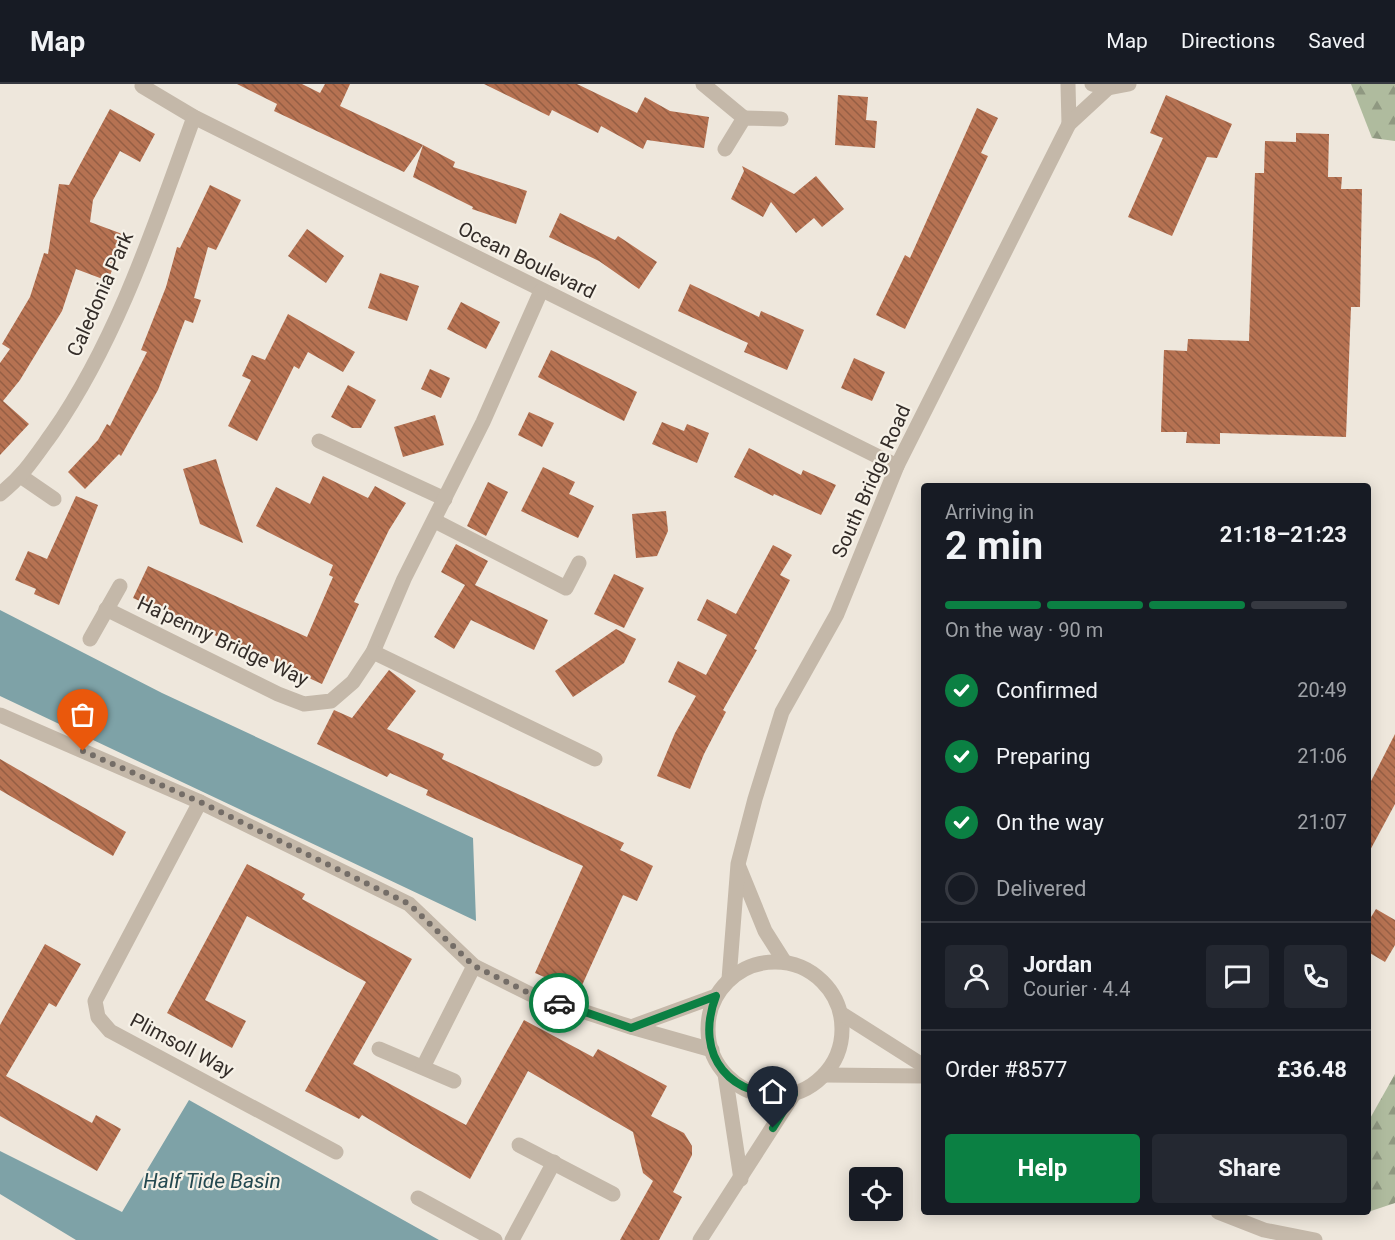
<!DOCTYPE html>
<html lang="en">
<head>
<meta charset="utf-8">
<style>
	body { margin:0; font-family:Roboto,sans-serif; background:#242831; color:#f1f3f6; height:100vh; display:flex; flex-direction:column; font-size:22px; white-space:nowrap }
	* { box-sizing:border-box; margin:0 }
	p { font-size:20px; color:#9ea1a6 }
	.icon { flex:none; width:33px; height:33px; fill:none; stroke:currentColor; stroke-width:2; stroke-linecap:round; stroke-linejoin:round }
	.map { position:relative; flex:1; overflow:hidden }
	.sheet { position:absolute; left:921px; top:399px; width:450px; height:732px; display:flex; flex-direction:column; background:#171b24; border-radius:6px; box-shadow:0 3px 15px #0003 }
	.sheet>* { flex:none }
	.controls { position:absolute; left:849px; top:1083px; display:grid; gap:12px }
	.controls a { display:grid; place-items:center; width:54px; height:54px; border-radius:6px; background:#171b24; box-shadow:0 3px 15px #0003; font-size:30px }
	.pin { position:absolute; display:grid; place-items:center; width:51px; height:51px; color:#fff; margin:-62px -26px; border-radius:50% 50% 50% 0; rotate:-45deg; box-shadow:0 0 6px #0007 }
	.pin .icon { rotate:45deg }
	.courier { position:absolute; display:grid; place-items:center; width:60px; height:60px; margin:-30px; border:4px solid #0b8043; border-radius:50%; background:#fff; color:#222; box-shadow:0 2px 8px #0007 }
	.overview em { font-style:normal; font-weight:700 }
	.overview div { display:flex; flex-direction:column-reverse }
	.overview { display:flex; align-items:center; justify-content:space-between; height:102px; padding:0 24px }
	h1 { font-size:39px; font-weight:700; line-height:45px }
	.bar { display:grid; grid-template-columns:repeat(4,1fr); gap:9px 6px; align-content:center; height:72px; padding:0 24px }
	.bar i { height:8px; border-radius:4px; background:#363941 }
	.bar .active { background:#0b8043 }
	.bar p { grid-column:span 4 }
	.line { display:flex; align-items:center; gap:15px; padding:0 24px; border-top:2px solid #363941 }
	.line div { flex:1 }
	.round { display:grid; place-items:center; flex:none; width:63px; height:63px; border-radius:6px; background:#242831 }
	ol { padding:0 24px; list-style:none }
	li { display:flex; align-items:center; gap:18px; height:66px }
	li p { margin-inline-start:auto }
	li .icon { padding:6px; border-radius:50%; background:#0b8043; color:#fff; stroke-width:4 }
	li:last-child { color:#9ea1a6 }
	li i { width:33px; height:33px; border:3px solid #363941; border-radius:50% }
	.action { display:flex; gap:12px; margin-top:auto; padding:12px 24px }
	.action a { flex:1; height:69px; border-radius:6px; background:#0b8043; color:#fff; font-size:24px; font-weight:700; line-height:69px; text-align:center }
	.action a+a { background:#242831; color:#f1f3f6 }
	header { display:flex; align-items:center; gap:36px; box-sizing:border-box; height:84px; padding:0 30px; background:#171b24; border-bottom:2px solid #363941 }
	header strong { font-size:28px }
	nav { display:flex; gap:33px; margin-inline-start:auto; font-size:21px }
	.map>svg:first-child { display:block }
</style>
</head>
<body>
<header>
<strong>Map</strong>
<nav><a>Map</a><a>Directions</a><a>Saved</a></nav>
</header>
<div class="map">
<svg width="1395" height="1156" viewBox="0 0 1395 1156">
	<defs>
		<pattern id="forest-firs" width="22" height="20" patternUnits="userSpaceOnUse" patternTransform="scale(1.5)"><rect width="22" height="20" fill="#afbb9e"/><path d="M5 1l3.5 6h-7zM16 11l3.5 6h-7z" fill="#8f9881"/></pattern>
		<pattern id="building-back-hatch" width="6" height="6" patternUnits="userSpaceOnUse" patternTransform="scale(1.5)"><rect width="6" height="6" fill="#b67252"/><path d="M-1 5l2 2M0 0l6 6M5-1l2 2" fill="none" stroke="#955e44"/></pattern>
	</defs>
	<rect width="100%" height="100%" fill="#eee7dc"/>
	<g fill="url(#forest-firs)">
		<path d="M1351,0h44v57l-23,-3z"/>
		<path d="M1395,990v129l-27,9v-90z"/>
	</g>
	<g fill="#7ea2a7">
		<path d="M0,526l162,83 311,145 3,83 -476,-225z"/>
		<path d="M189,1016l250,140h-363l-76,-46v-43l122,61z"/>
	</g>
	<g fill="url(#building-back-hatch)">
		<path d="M237,0h65l18,9 5,-9h25l-10,22 83,39 -19,27 -130,-61 3,-7z"/>
		<path d="M484,0h93l60,29 8,-16 25,14 39,6 -5,31 -57,-8 -4,9 -42,-23 -3,7 -46,-23 -3,6z"/>
		<path d="M838,11l30,2 -2,23 11,1 -2,27 -40,-3z"/>
		<path d="M1166,11l66,29 -15,34 -10,-1 -35,79 -44,-19 35,-79 -13,-5z"/>
		<path d="M977,24l21,10 -17,35 7,3 -83,173 -29,-14 29,-60 5,3z"/>
		<path d="M110,25l45,25 -15,28 -20,-11 -27,49 -3,22 35,13 -17,46 -32,-12 -14,42 -42,69 -17,21 26,23 -29,31v-92l10,-14 -8,-5 28,-47 14,-44 4,1 11,-70 10,1z"/>
		<path d="M1296,49l33,1 -1,43h14l-1,12h21l-2,118h-9l-5,130 -126,-4v11l-34,-1 1,-11h-26l3,-82 23,1 1,-12 61,2 6,-168h9l1,-32 31,1z"/>
		<path d="M423,61l32,17 -2,5 74,24 -11,33 -44,-15 1,-2 -60,-30z"/>
		<path d="M742,82l52,28 22,-18 28,33 -22,18 -8,-9 -18,15 -25,-31 -8,15 -32,-18 13,-28z"/>
		<path d="M210,101l31,15 -25,50 -8,-3 -14,51 7,2 -8,23 -8,-3 -27,70 -37,66 -2,-2 -34,35 -17,-17 30,-32 9,-16 3,2 37,-74 -6,-2 25,-63 11,-40 3,1z"/>
		<path d="M560,129l55,27 3,-4 39,26 -18,27 -40,-28 -50,-24z"/>
		<path d="M307,145l37,27 -18,27 -38,-27z"/>
		<path d="M380,189l39,13 -12,35 -39,-13z"/>
		<path d="M690,200l69,33 2,-6 43,19 -17,40 -43,-18 4,-9 -70,-32z"/>
		<path d="M461,218l39,20 -14,27 -39,-20z"/>
		<path d="M288,230l67,38 -12,20 -35,-20 -9,17 -5,-3 -37,75 -29,-15 23,-46 -9,-4 10,-21 13,5z"/>
		<path d="M551,266l86,42 -13,29 -86,-44z"/>
		<path d="M854,274l31,14 -13,29 -31,-13z"/>
		<path d="M430,285l20,9 -9,20 -20,-9z"/>
		<path d="M348,301l28,15 -15,28h-9l-21,-11z"/>
		<path d="M529,328l25,11 -12,24 -24,-12z"/>
		<path d="M435,331l9,30 -41,12 -9,-30z"/>
		<path d="M662,338l22,9 3,-7 22,9 -12,30 -45,-19z"/>
		<path d="M749,364l52,27 2,-5 33,15 -15,30 -47,-21 -1,2 -39,-19z"/>
		<path d="M216,375l7,23 20,61 -43,-19 -17,-55z"/>
		<path d="M543,383l32,15 -6,12 25,12 -16,32 -57,-27z"/>
		<path d="M323,392l45,22 7,-12 31,17 -17,27 -35,72 5,2 -37,80 -189,-86 15,-32 159,71 26,-60 -4,-2 4,-10 -77,-39 20,-39 34,17z"/>
		<path d="M488,398l20,10 -22,44 -19,-10z"/>
		<path d="M76,412l22,9 -39,100 -25,-11 2,-5 -21,-9 13,-29 19,8z"/>
		<path d="M666,427l2,20 -11,25 -21,2 -4,-44z"/>
		<path d="M456,460l32,17 -13,24 73,35 -14,30 -63,-30 -17,29 -20,-12 31,-52 -24,-13z"/>
		<path d="M773,461l19,10 -12,20 10,5 -36,69 3,1 -34,60 3,2 -22,42 -14,35 -33,-13 18,-43 21,-37 -28,-14 10,-21 28,14 21,-40 -30,-15 10,-21 29,15z"/>
		<path d="M614,490l30,14 -20,40 -30,-14z"/>
		<path d="M616,545l20,10 -12,24 -51,34 -18,-26z"/>
		<path d="M389,586l27,21 -29,38 57,25 -2,5 182,84 -4,7 33,16 -16,35 -14,-6 -44,97 -44,-19 48,-107 -157,-71 2,-5 -38,-17 -3,4 -70,-33 17,-34 18,8z"/>
		<path d="M1395,650v70l-27,50v-67z"/>
		<path d="M0,675l126,73 -13,24 -113,-66z"/>
		<path d="M247,780l58,30 -3,5 110,60 -59,105 113,61 58,-105 69,37 5,-8 69,37 -16,30 33,17 8,13v9l-19,37 9,5 -23,43h-39l33,-59 -10,-8 -10,-41 -105,-61 -58,108 -108,-64 -3,4 -54,-28 61,-109 -119,-66 -42,84 41,21 -14,27 -65,-35z"/>
		<path d="M1376,825l19,11v25l-10,17 -17,-10v-30z"/>
		<path d="M45,860l36,20 -25,43 -7,-4 -43,73 86,47 4,-8 25,14 -24,42 -97,-55v-91z"/>
	</g>
	<g fill="none" stroke-linecap="round" stroke-linejoin="round">
		<g stroke="#c4b8a9" stroke-width="15">
			<path d="M703,0l41,34"/>
			<path d="M1068,0l1,40"/>
			<path d="M1092,0l16,4 21,-4"/>
			<path d="M142,2l52,31 703,349"/>
			<path d="M725,65l19,-31 37,1"/>
			<path d="M319,357l126,58"/>
			<path d="M22,393l32,22"/>
			<path d="M0,410c24,-19 35,-37 53,-62 65,-94 102,-208 141,-315"/>
			<path d="M435,437l131,67 13,-25"/>
			<path d="M106,525l172,85 26,10 27,-3 22,-19 20,-30 31,-73 79,-157 58,-131"/>
			<path d="M90,555l30,-53"/>
			<path d="M373,568l222,107"/>
			<path d="M0,631l200,87 209,102 65,62 56,28 101,33 81,23"/>
			<path d="M200,718l-105,199 3,16 12,14 226,121"/>
			<path d="M739,783l26,64 19,30"/>
			<path d="M729,895l9,-115 17,-65 27,-87 55,-98 60,-148 172,-342 39,-36"/>
			<path d="M631,943l85,-31"/>
			<path d="M379,965l75,32"/>
			<path d="M423,983l51,-101"/>
			<path d="M519,1061l94,49"/>
			<path d="M418,1114l77,42"/>
			<path d="M512,1156l42,-78"/>
		</g>
		<g stroke="#c4b8a9" stroke-width="15">
			<circle cx="775" cy="945" r="67"/>
			<path d="M842,930l82,52"/>
			<path d="M725,990l16,105"/>
			<path d="M824,991l100,1"/>
			<path d="M1218,1128l46,18 51,10"/>
			<path d="M700,1156l94,-146"/>
		</g>
	</g>
	<g fill="none" stroke-linecap="round" stroke-linejoin="round">
		<path stroke="#746d67" stroke-width="6" stroke-dasharray="0 10.8" d="M83,667l117,51 209,102 65,62 57,28 28,9"/>
		<path stroke="#0b8043" stroke-width="8" d="M559,919l72,25 85,-32c-23,60 15,105 78,98l-21,34"/>
	</g>
	<g text-anchor="middle" dominant-baseline="central" stroke-width="4.5" stroke-linejoin="round" paint-order="stroke">
		<g font-size="20" fill="#332c28" stroke="#f6f1e7">
			<text transform="translate(527 176) rotate(26)">Ocean Boulevard</text>
			<text transform="translate(100 210) rotate(-66)">Caledonia Park</text>
			<text transform="translate(871 397) rotate(-66)">South Bridge Road</text>
			<text transform="translate(223 557) rotate(25)">Ha'penny Bridge Way</text>
			<text transform="translate(182 961) rotate(28)">Plimsoll Way</text>
		</g>
		<g font-size="21" font-style="italic" fill="#23484f" stroke="#f6f1e7">
			<text x="212" y="1097">Half Tide Basin</text>
		</g>
	</g>
</svg>
<div class="controls">
<a><svg class="icon" aria-label="locate" viewBox="0 0 24 24"><circle cx="12" cy="12" r="6"/><path d="M12 2v4M12 18v4M2 12h4M18 12h4"/></svg></a>
</div>
<div class="pin" style="left:83px;top:667px;background:#ea580c"><svg class="icon" aria-label="bag" viewBox="0 0 24 24"><path d="M5 8h14l-1 12H6zM9 8a3 3 0 0 1 6 0"/></svg></div>
<div class="pin" style="left:773px;top:1044px;background:#1f2937"><svg class="icon" aria-label="home" viewBox="0 0 24 24"><path d="M3 11l9-7 9 7M6 9v11h12V9"/></svg></div>
<div class="courier" style="left:559px;top:919px"><svg class="icon" aria-label="car" viewBox="0 0 24 24"><path d="M5 17H2v-5l4-1 3-4h7l3 4 3 1v5h-3M9 17h6M6 11h13"/><circle cx="7" cy="17" r="2"/><circle cx="17" cy="17" r="2"/></svg></div>
<section class="sheet">
<div class="overview"><div><h1>2 min</h1><p>Arriving in</p></div><em>21:18–21:23</em></div>
<div class="bar"><i class="active"></i><i class="active"></i><i class="active"></i><i></i><p>On the way · 90 m</p></div>
<ol>
<li><svg class="icon" aria-label="check" viewBox="0 0 24 24"><path d="M5 12l5 5 9-10"/></svg>Confirmed<p>20:49</p></li>
<li><svg class="icon" aria-label="check" viewBox="0 0 24 24"><path d="M5 12l5 5 9-10"/></svg>Preparing<p>21:06</p></li>
<li><svg class="icon" aria-label="check" viewBox="0 0 24 24"><path d="M5 12l5 5 9-10"/></svg>On the way<p>21:07</p></li>
<li><i></i>Delivered</li>
</ol>
<div class="line" style="height:108px"><a class="round"><svg class="icon" aria-label="person" viewBox="0 0 24 24"><circle cx="12" cy="8" r="4"/><path d="M4 21q1-7 8-7t8 7"/></svg></a><div><b>Jordan</b><p>Courier · 4.4</p></div><a class="round"><svg class="icon" aria-label="chat" viewBox="0 0 24 24"><path d="M4 5h16v11H9l-5 4z"/></svg></a><a class="round"><svg class="icon" aria-label="phone" viewBox="0 0 24 24"><path d="M5 4h4l2 5-3 2q2 4 5 5l2-3 5 2v4C11 20 4 13 5 4z"/></svg></a></div>
<div class="line" style="height:78px"><div>Order #8577</div><b>£36.48</b></div>
<div class="action"><a>Help</a><a>Share</a></div>
</section>
</div>
</body>
</html>
